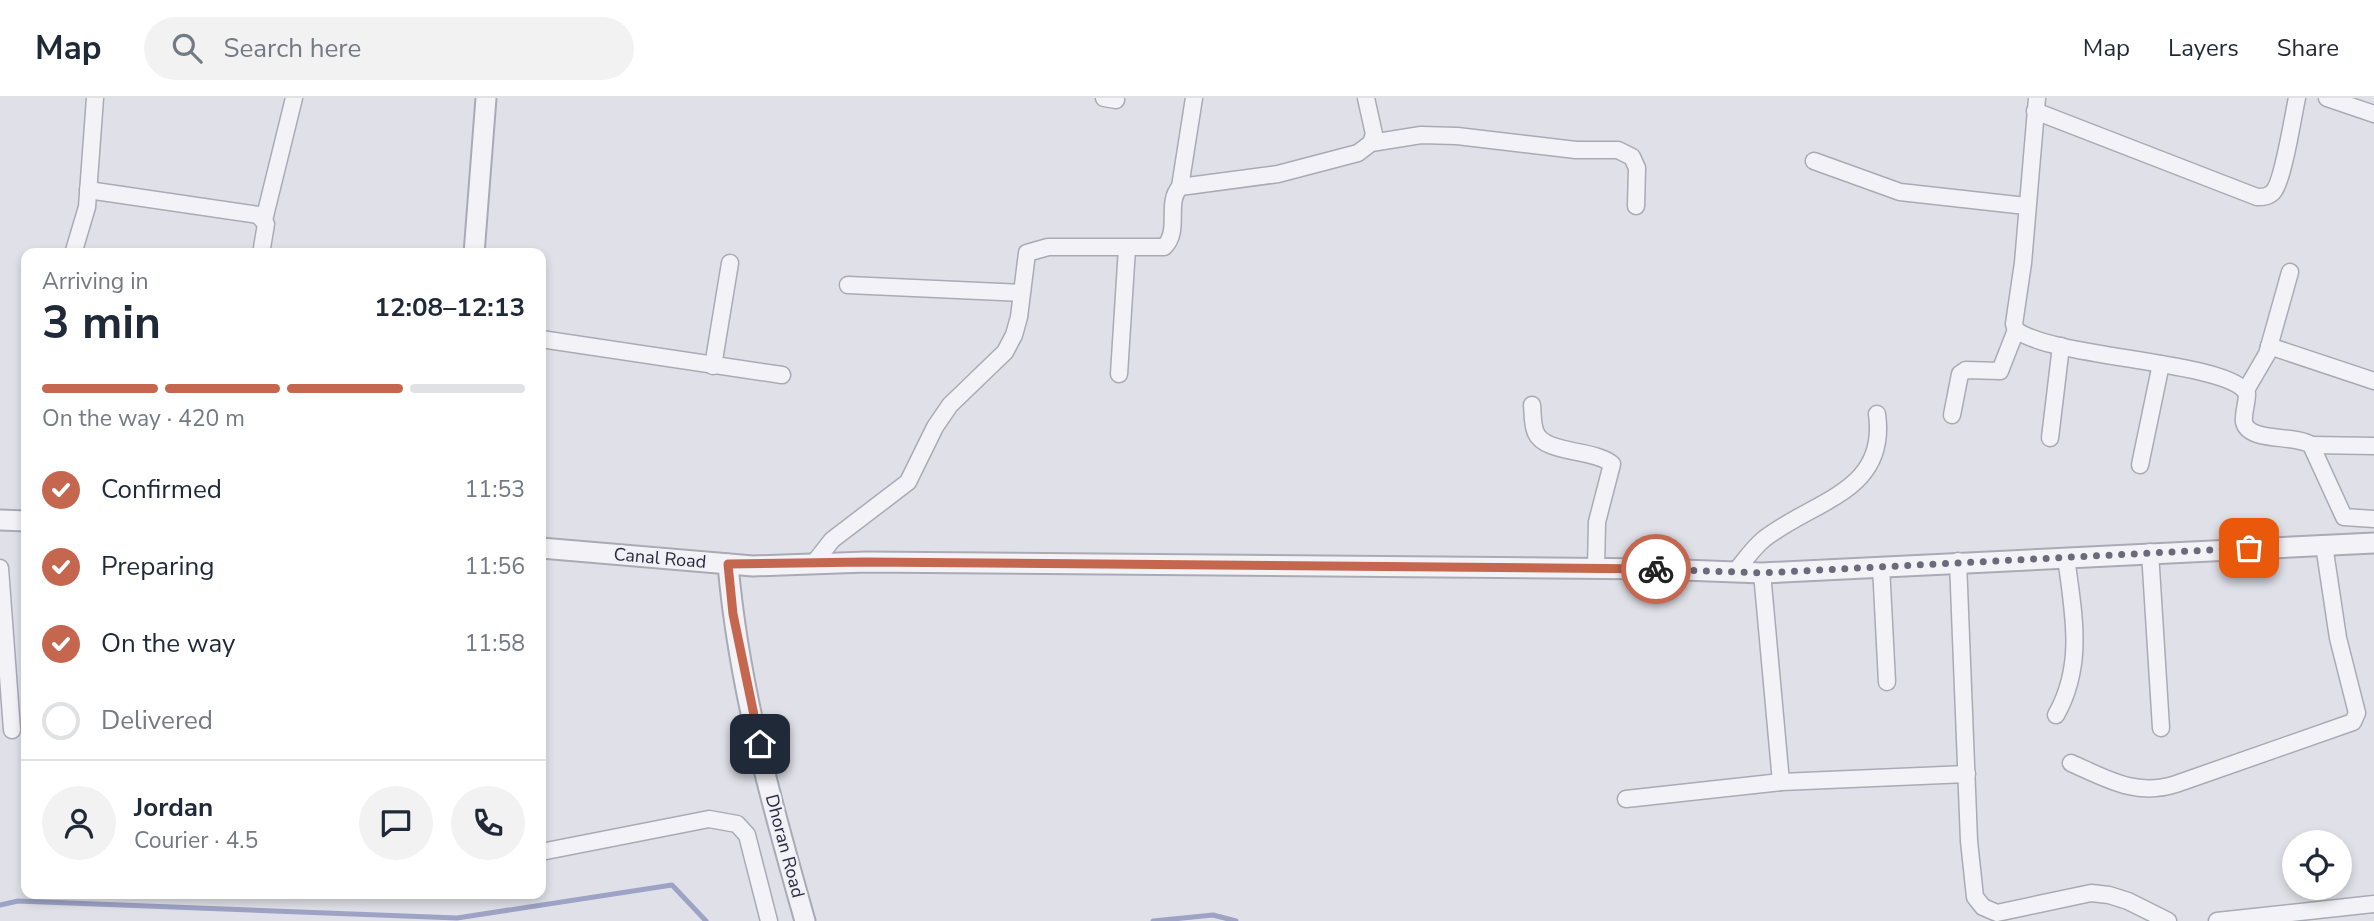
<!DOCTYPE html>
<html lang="en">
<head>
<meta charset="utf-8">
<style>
	body { margin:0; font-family:"Nunito Sans",sans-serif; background:#f2f2f3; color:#1f2937; height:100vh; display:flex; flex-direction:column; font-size:26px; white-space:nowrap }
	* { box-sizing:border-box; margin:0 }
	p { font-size:23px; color:#747a83 }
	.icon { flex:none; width:38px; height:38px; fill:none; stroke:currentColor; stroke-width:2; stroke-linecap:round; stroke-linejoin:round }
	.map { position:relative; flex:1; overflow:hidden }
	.panel { position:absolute; left:21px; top:150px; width:525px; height:651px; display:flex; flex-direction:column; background:#fff; border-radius:14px; box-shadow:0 4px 10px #0003 }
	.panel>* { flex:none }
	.fabs { position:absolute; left:2282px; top:732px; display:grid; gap:14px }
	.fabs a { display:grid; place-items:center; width:70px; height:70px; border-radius:50%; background:#fff; box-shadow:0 4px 10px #0003; font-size:35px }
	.pin { position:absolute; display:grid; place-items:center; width:60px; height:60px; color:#fff; margin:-30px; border-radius:14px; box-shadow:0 4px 10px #0006 }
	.courier { position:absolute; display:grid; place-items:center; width:70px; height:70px; margin:-35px; border:5px solid #c5674e; border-radius:50%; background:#fff; color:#222; box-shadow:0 2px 9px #0007 }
	.headline em { font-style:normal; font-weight:700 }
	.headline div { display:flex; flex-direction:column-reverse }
	.headline { display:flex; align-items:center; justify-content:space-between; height:119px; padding:0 21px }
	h1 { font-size:46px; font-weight:700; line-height:52px }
	.bar { display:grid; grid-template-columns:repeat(4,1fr); gap:10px 7px; align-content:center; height:84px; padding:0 21px }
	.bar i { height:9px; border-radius:5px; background:#e0e1e3 }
	.bar .active { background:#c5674e }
	.bar p { grid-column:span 4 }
	.line { display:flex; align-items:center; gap:18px; padding:0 21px; border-top:2px solid #e0e1e3 }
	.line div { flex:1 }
	.round { display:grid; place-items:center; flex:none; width:74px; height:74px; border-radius:37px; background:#f2f2f3 }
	ol { padding:0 21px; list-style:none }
	li { display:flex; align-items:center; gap:21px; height:77px }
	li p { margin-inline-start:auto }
	li .icon { padding:7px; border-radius:50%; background:#c5674e; color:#fff; stroke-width:4 }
	li:last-child { color:#747a83 }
	li i { width:38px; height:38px; border:4px solid #e0e1e3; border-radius:50% }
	header { display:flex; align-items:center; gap:42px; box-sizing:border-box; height:98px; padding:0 35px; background:#fff; border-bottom:2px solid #e0e1e3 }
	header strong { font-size:33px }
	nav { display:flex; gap:38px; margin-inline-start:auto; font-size:24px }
	.search { width:490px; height:63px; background:#f2f2f3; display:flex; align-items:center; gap:18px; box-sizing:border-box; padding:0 24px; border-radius:38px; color:#747a83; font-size:26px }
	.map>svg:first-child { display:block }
</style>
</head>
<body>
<header>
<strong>Map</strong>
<div class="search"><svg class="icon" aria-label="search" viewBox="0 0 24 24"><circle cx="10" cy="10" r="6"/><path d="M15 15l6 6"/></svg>Search here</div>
<nav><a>Map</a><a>Layers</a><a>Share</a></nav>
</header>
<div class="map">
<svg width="2374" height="823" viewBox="0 0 2374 823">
	<rect width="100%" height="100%" fill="#e0e1e8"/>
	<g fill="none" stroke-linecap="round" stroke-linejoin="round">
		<g stroke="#9ea3c6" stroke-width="5">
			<path d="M0,807l18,-4 439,17 215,-33 34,36"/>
			<path d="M1153,823l60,-6 23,6"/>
		</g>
		<defs>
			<g id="minor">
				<path d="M1104,0l12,2"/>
				<path d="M2037,0l-14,165 -9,61 2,6c38,29 216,31 231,64 0,9 -4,20 -3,28 5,21 51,12 67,23l33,72 30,2"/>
				<path d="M2327,0l47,16"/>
				<path d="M2035,13l222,86c6,0 11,0 16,-5 10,-10 20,-76 24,-94"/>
				<path d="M1371,45l50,-8 36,1 119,14h42l14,7 5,11 -1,38"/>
				<path d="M1814,63l86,31 126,14"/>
				<path d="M1180,89l14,-89"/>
				<path d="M88,92l170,25 8,9 -5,30"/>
				<path d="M264,122l30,-122"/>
				<path d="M73,156l14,-47 8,-109"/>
				<path d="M848,187l173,8"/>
				<path d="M541,241l241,36"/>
				<path d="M2269,248l105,35"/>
				<path d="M713,268l17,-103"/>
				<path d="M1119,276l8,-126"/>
				<path d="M2246,292l21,-36 23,-82"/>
				<path d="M1532,307c1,9 0,20 4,28 9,21 59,16 76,31l-15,58 -1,46"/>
				<path d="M1952,317l8,-41 6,-4 34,1 16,-41"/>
				<path d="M2050,340l11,-92"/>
				<path d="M2311,347l63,1"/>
				<path d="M2140,367l21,-101"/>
				<path d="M2150,454l11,176"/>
				<path d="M1958,463l11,280 6,56 8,10 14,6 94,-20 18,2 19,6 40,20"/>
				<path d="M814,465l18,-23 76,-58 27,-55 15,-22 55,-53 9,-17 5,-18 8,-64 21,-6h116c17,-16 1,-44 16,-60l98,-13 80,-21 13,-10 3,-9 -8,-36"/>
				<path d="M1881,468l6,116"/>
				<path d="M0,470l12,162"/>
				<path d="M1736,473c9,-11 17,-23 28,-32 50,-39 124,-47 113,-125"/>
				<path d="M1762,475l19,209 186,-8"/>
				<path d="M2056,617c29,-51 17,-103 10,-158"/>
				<path d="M2071,665c36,16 65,34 105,21l177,-62 4,-9 -19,-75 -14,-93"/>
				<path d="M1626,701l155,-17"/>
				<path d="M541,754l168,-33 28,5 10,11 22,86"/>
				<path d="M2217,823l157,-17"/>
			</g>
			<g id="tertiary">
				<path d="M474,156l12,-156"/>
				<path d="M0,422l26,1"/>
				<path d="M541,450l212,18 113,-4 791,7 105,4 612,-30"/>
				<path d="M728,466c10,120 44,241 77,357"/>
			</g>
		</defs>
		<use href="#minor" stroke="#a9aab5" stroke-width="19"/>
		<use href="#tertiary" stroke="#a9aab5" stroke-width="23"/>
		<use href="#minor" stroke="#f3f3f7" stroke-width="16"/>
		<use href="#tertiary" stroke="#f3f3f7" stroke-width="19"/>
	</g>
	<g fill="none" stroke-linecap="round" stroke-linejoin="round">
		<path stroke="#6a6a7a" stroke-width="7" stroke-dasharray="0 12.6" d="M1656,471l106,4 487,-25"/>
		<path stroke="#c5674e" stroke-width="9" d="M760,646l-27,-130 -5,-50 138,-2 790,7"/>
	</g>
	<g text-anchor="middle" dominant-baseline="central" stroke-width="5" stroke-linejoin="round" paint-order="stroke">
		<g font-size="18" fill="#2a2a3f" stroke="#f0f0f6">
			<text transform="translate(660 460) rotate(5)">Canal Road</text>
			<text transform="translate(785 748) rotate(75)">Dhoran Road</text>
		</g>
	</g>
</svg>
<div class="fabs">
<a><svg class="icon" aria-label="locate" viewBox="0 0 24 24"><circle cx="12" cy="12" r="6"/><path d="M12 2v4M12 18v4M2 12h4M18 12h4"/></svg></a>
</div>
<div class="pin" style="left:2249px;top:450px;background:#ea580c"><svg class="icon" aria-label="bag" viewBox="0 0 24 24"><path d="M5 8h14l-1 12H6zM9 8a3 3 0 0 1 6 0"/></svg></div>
<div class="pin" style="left:760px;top:646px;background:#1f2937"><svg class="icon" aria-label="home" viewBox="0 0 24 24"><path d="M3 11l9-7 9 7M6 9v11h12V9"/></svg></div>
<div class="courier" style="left:1656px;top:471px"><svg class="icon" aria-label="bike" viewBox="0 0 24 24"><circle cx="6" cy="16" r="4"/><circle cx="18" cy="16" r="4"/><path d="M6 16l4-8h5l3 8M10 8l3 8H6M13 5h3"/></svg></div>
<section class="panel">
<div class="headline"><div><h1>3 min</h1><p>Arriving in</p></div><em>12:08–12:13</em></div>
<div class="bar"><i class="active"></i><i class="active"></i><i class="active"></i><i></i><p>On the way · 420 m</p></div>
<ol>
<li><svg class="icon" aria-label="check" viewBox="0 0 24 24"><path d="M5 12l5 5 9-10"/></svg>Confirmed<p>11:53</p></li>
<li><svg class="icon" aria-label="check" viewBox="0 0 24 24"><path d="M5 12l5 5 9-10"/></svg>Preparing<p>11:56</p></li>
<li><svg class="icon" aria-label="check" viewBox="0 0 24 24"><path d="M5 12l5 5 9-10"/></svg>On the way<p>11:58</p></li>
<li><i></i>Delivered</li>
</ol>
<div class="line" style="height:126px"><a class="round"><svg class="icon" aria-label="person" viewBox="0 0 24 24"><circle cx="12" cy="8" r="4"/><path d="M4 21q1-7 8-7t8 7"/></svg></a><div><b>Jordan</b><p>Courier · 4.5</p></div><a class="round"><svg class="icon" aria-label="chat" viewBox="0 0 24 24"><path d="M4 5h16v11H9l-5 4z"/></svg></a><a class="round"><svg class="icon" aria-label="phone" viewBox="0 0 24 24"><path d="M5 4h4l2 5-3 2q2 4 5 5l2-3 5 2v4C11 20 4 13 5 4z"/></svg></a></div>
</section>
</div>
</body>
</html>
